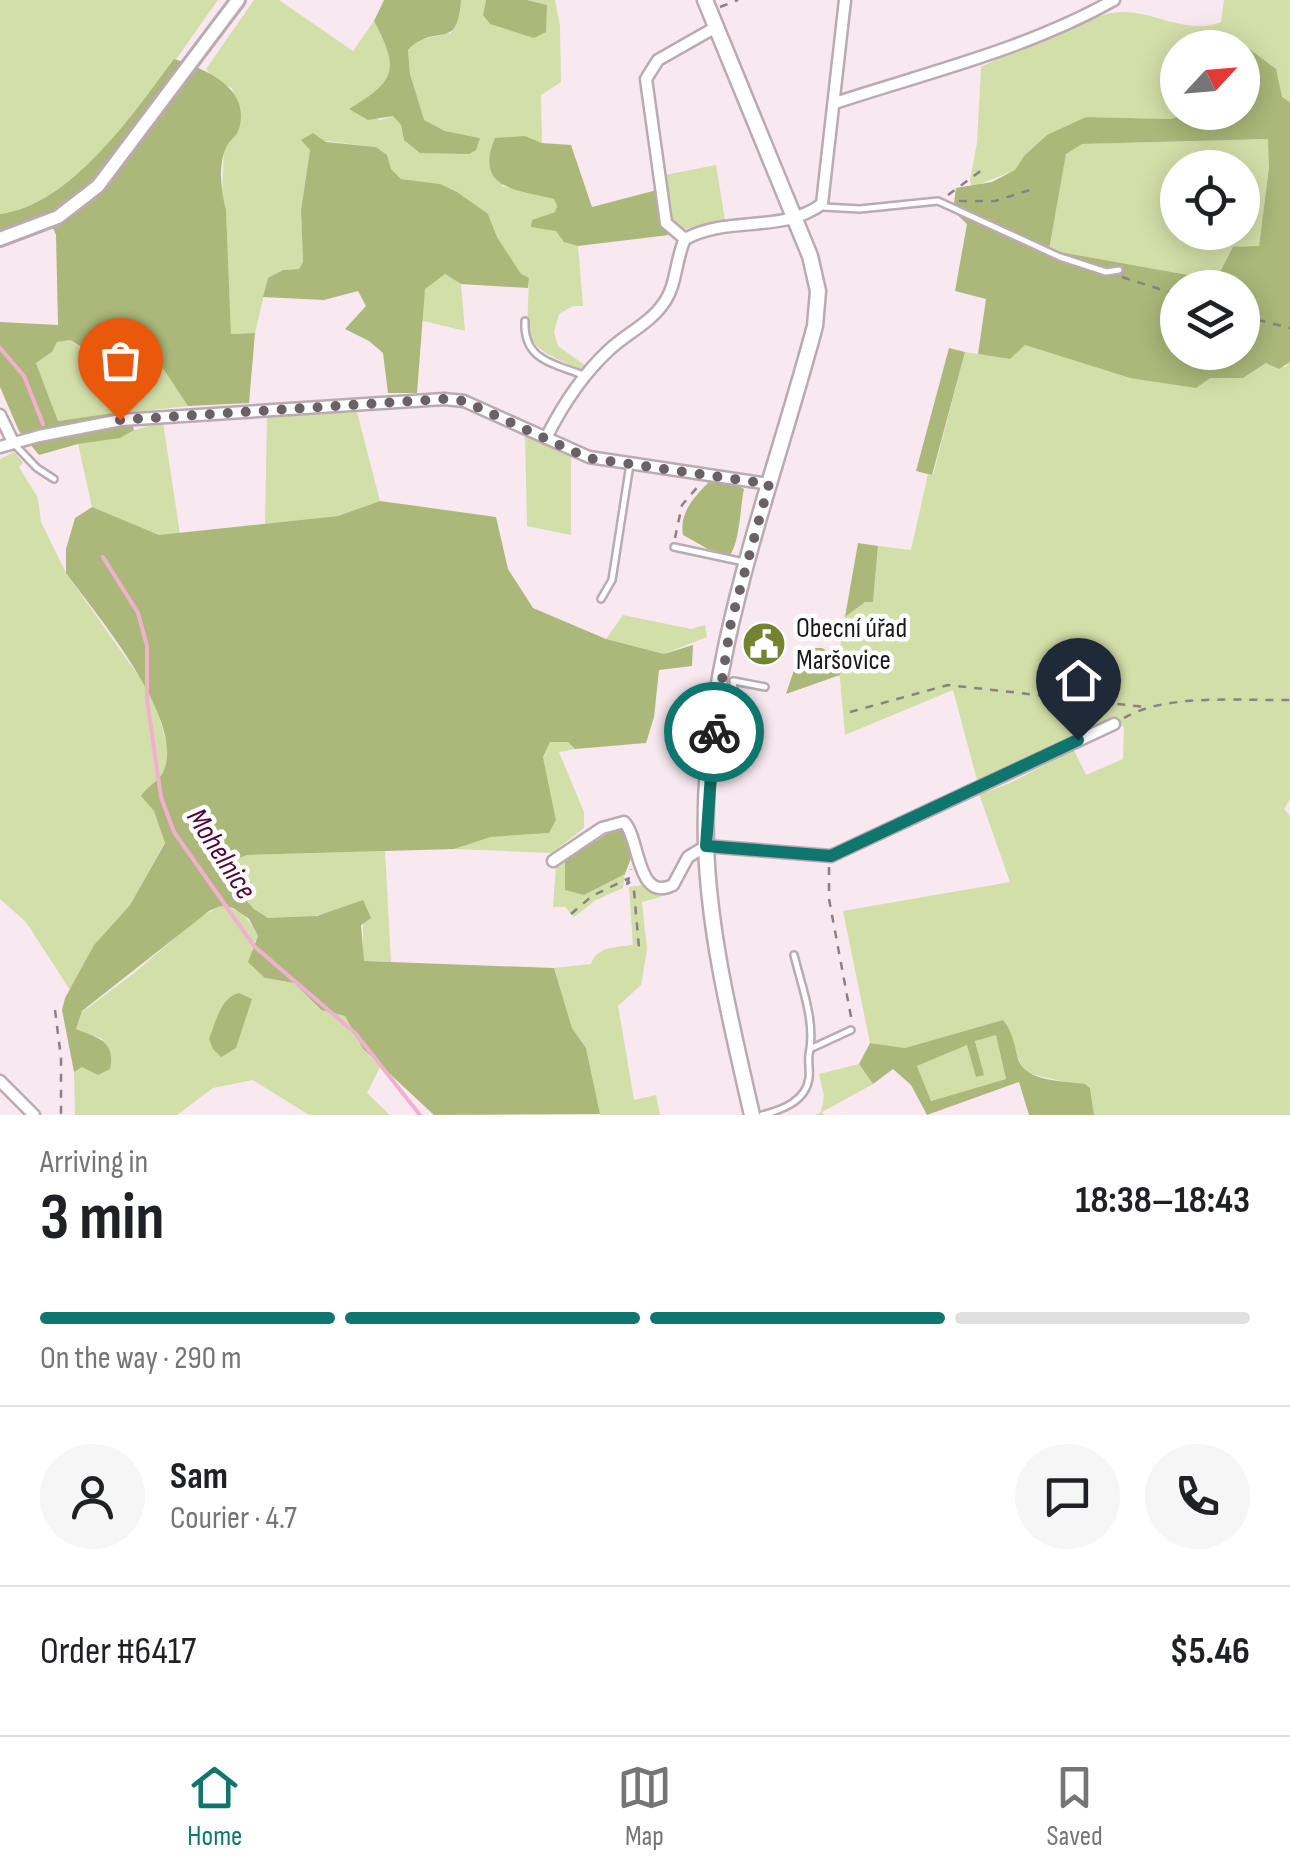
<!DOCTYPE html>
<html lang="en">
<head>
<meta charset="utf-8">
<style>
	body { margin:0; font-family:"Sofia Sans Condensed",sans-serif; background:#f6f6f6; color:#202124; height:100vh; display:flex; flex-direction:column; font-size:38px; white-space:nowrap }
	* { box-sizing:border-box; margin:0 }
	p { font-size:32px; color:#757577 }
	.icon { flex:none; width:55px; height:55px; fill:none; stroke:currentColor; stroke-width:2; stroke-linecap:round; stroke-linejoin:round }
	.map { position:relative; height:1115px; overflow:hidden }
	.side { display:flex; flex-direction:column; background:#fff; flex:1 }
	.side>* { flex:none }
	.needle { width:65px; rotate:64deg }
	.controls { position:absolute; left:1160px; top:30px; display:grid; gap:20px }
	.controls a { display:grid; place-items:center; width:100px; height:100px; border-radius:50%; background:#fff; box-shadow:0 5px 25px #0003; font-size:50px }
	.pin { position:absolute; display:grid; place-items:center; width:85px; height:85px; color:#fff; margin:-102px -42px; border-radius:50% 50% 50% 0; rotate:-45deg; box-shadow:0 0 10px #0007 }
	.pin .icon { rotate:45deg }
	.courier { position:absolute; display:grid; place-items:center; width:100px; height:100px; margin:-50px; border:8px solid #0f766e; border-radius:50%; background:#fff; color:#222; box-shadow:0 2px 12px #0007 }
	.headline em { font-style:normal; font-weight:700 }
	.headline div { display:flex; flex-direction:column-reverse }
	.headline { display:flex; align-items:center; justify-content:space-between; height:170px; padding:0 40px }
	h1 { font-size:65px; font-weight:700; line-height:75px }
	.bar { display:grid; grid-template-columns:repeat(4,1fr); gap:15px 10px; align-content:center; height:120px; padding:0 40px }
	.bar i { height:12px; border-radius:8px; background:#e0e0e0 }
	.bar .selected { background:#0f766e }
	.bar p { grid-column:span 4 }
	.line { display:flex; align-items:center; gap:25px; padding:0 40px; border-top:2px solid #e0e0e0 }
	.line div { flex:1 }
	.round { display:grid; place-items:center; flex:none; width:105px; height:105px; border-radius:52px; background:#f6f6f6 }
	.tabs { display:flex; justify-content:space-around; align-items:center; height:140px; border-top:2px solid #e0e0e0; background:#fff; font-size:28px; color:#757577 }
	.tabs a { display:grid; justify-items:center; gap:5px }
	.tabs .selected { color:#0f766e }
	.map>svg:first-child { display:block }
</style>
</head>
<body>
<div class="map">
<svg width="1290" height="1115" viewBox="0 0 1290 1115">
	<rect width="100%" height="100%" fill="#f8e9f0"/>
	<g fill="#d3dfa9" fill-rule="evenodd">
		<path d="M0,0h218c-47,65 -134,204 -218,214z"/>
		<path d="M254,0h25l74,51 21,-30c26,50 24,58 -24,88l30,11 13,-4 8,9 3,15 76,-2 -35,-7 -22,-11 -13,-46 -2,-24 10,-10 33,-7 10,-33h25l-3,15 64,-10 -20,-5h28l5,26 1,56 -20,13 1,48 -17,-7 -23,50 52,13 3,7 -2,6 -23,8 24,11 9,11 13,4 5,60h-10l-14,8 -5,18 4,14 28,20 -4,4c-62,-26 -55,-28 -53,-92l-8,-3 -24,-38 -9,-23 -48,-30 -39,-5 -10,-9 -4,-15 -11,-8 -50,-6 -16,9 -9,60 2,52 -4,7 -16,1 -15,8 -13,55 -24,1 -5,-125 -4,-14 2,-44 15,-22 -7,-41 -15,-6 -11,-13z"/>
		<path d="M1224,0h66v102l-8,-5 -34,-49h-70v64l14,2 -22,5 -84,-2 -62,39 -8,14 -44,17 -2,-7 7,-37 4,-76c31,-15 108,-53 139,-55 33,-2 69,24 101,10z"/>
		<path d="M1269,139v28l-10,80 -43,33 -167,-30 17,-97 16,-9zM1178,168h64v64h-64z"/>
		<path d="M716,165l9,55c-19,4 -40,17 -55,1l-5,-46z"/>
		<path d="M445,274l16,10 4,47 -45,-11 4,-31z"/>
		<path d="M70,340l36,29c18,-2 37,-9 54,-5l28,42 -130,15 -22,-58 16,-11 5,-10z"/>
		<path d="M1025,345l105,33h113l23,-15 19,4 5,-5v437l-6,10 6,7v299h-196l-4,-27 -63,-15c-14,-15 -11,-37 -24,-53l-98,28 -35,-5 -27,-132 167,-29 -31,-88c36,-10 63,-29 95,-44l12,25 37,-16 1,-31 -8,-10 -139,62 -24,-90 -108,45 -7,-78 7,-40 20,-16 8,1 5,-56 33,4 17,-76 5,1 32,-123 45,7z"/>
		<path d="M357,412l23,89 -42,15 -73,8 2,-108z"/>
		<path d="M163,422l17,112 -22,1 -66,-28 -14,-63c33,-5 54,-14 85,-22z"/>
		<path d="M525,435l46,22v78l-44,-9z"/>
		<path d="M14,452l9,11 -4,4 19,31 3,24 25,51 88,125 15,54 -5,20 -8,9 -2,30 11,31 -35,63 -36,40 -24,45 -44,-68 -26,-23v-440z"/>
		<path d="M623,615l68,14 14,-4 2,12 -43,17 -58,-15z"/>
		<path d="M550,742h18l7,7 -16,3 25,60v16l-32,25 -98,-4 37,-12 58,-4 7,-13 -13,-63z"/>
		<path d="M385,851l6,111 -28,-1v-60c-27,9 -65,24 -95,17 -10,-3 -18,-13 -24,-21 -11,-11 -17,-19 -14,-35l17,-7z"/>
		<path d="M565,861l1,29 18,5 41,-21 -2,14 -27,12 -22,17 -9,-10h-12l3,-43z"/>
		<path d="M643,885l18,12 -19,5 5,47 -6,36 -23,21 16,94 22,-5 4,20h-60l-14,-67 -14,-20 -18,-60 37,-4c5,-17 26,-17 42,-19l-4,-58z"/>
		<path d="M221,906c20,3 28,13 37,30l-6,12 13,30 29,5 26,27 25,6 18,33 17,18 -13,26 23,22h-81l-56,-35 -40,8 -36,27h-102l-1,-43 8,-5 21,-28 -28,-10 7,-17 51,-38 65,-56z"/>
		<path d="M996,1034l10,45 -75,22 -14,-35 51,-22 8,32 7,-1 -8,-35z"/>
		<path d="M859,1064l14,20 -51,28 2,3h-9l6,-3 3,-16 -5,-22z"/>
	</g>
	<g fill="#abb879" fill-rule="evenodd">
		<path d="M384,0h77c-4,54 -25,21 -53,50l2,24 14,46 21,11 35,7 -4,12 -7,4 -49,-1 -16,-13 -3,-15 -8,-9 -25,4 -19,-11c47,-28 51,-39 25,-88z"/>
		<path d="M486,0h41l20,5 -1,27 -12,6 -44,-14 -7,-9z"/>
		<path d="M1248,48l28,21 6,28 8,5v260l-11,7 -13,-6 -23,15h-33l-14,10 -66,-10 -105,-33 -15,14 -32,-5 8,-55 -31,-8 12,-67 -14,-13 3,-23 36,-6 23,-12 9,-14 23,-21 39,-18 84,2 23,-6 49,-1 1,-63zM1268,139l1,28 -10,79 -26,1 -17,33 -167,-30 17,-96 16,-10zM1178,288h64v64h-64z"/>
		<path d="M174,59c32,10 77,29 65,70 -2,7 -10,12 -13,19 -8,16 -5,45 0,61l5,125 24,-1 -6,70 -61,3 -28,-42 -13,-3 -12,5 -2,14 -18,2 -32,-34 -13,-8 -13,2 -5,10 -16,11 22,58 70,-10 6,19 -14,8 -42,6 -39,11 -20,-24 -19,-44v-65l58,3 -2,-90 -8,-19 -48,16v-18c71,-9 134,-101 174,-155z"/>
		<path d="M313,133l13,9 50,5 11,8 4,14 10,10 39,5 17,8 31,22 9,23 24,37 8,4 -1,10 -67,-4 -16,-10 -20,15 -8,104h-29l-5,-40 -14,-12 -24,-12 21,-23 -8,-15 -34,9 -61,-3 5,-19 15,-8 16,-1 4,-7 -2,-52 9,-60 -9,-10z"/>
		<path d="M525,136l17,7 29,2 21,62 65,-17 7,35 5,10 -91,11 -14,-4 -8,-11 -25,-4 1,-7 23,-8 2,-6 -3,-7c-39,-10 -80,-10 -59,-61z"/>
		<path d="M949,348l16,4 -33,123 -16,-4z"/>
		<path d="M709,482h24l11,7c-4,19 -4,52 -14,66l-22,-6 -25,-14c-4,-22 11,-38 26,-53z"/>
		<path d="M380,501l116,16 12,52 25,39 73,31 58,15 29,-9 -1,21 -33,4 -5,47 -8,26 -71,6 -7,-7h-18l-7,15 13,63 -7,13 -58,4 -37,12 -207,6 -17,7 2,22 22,25 14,9 49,-2 46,-16 8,18 -10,7 3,36 190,7 18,60 14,20 14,66 -166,1 -71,-66 -18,-33 -24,-6 -27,-27 -29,-5 -17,-16 10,-26 -9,-17 -16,-11 -12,-2 -12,5 -127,100 -6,18c22,9 40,12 34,40l-12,6 -16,-8 -8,5 -12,-62 3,-12 29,-53 36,-40 35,-62 -11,-32 -13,-15c7,-11 21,-16 24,-29 17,-51 -69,-153 -99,-194v-24l9,-31 17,-11 67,28 179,-19z"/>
		<path d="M858,543l20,3 -5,56h-8l-20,15z"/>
		<path d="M811,648h11l16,9 2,18 -54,19 9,-27z"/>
		<path d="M618,827l7,1 8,25 -8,21 -41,21 -19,-5v-29z"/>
		<path d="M239,993l13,6 -16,49 -15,9 -8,-8 -4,-10c7,-17 11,-41 30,-46z"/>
		<path d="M1003,1020c10,12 11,24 15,39 7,23 46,22 67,25l5,4 4,27h-65l-10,-33 -92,33 -16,-30 -18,-16 -20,15 -14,-20 11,-21 35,5zM996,1035l10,44 -75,22 -14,-35 50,-21 9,32 8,-2 -9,-34z"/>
	</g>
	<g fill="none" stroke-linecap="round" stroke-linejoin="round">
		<g stroke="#f1b0cf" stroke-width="4">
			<path d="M0,348l24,28 19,48"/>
			<path d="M103,557l35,56 9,33v53l14,98 13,35 80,114 101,87 65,82"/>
		</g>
		<defs>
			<g id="service">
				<path d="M823,207l37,2 78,-8 122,56 46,15 13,-2"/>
				<path d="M525,321c-2,40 29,42 60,55"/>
				<path d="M15,445l22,23 17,11"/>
				<path d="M674,547l70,15"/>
				<path d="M601,599l11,-19 18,-116"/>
				<path d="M734,681l31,6"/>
				<path d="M711,776l13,-8 5,-8 7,-58 -3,-21"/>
				<path d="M812,1048l39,-18"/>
				<path d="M762,1115c20,-5 44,-14 47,-37 1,-7 -1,-16 0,-23 7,-33 -7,-67 -15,-100"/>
			</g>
			<g id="minor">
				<path d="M835,103c94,-31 192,-54 279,-103"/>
				<path d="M685,239l-19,-16 -20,-144 12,-19 58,-33"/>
				<path d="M0,415l13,27"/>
				<path d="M546,438c16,-32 37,-64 63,-88 17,-16 41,-27 54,-46 14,-18 12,-44 22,-65 44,-24 96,-5 137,-35l23,-204"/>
				<path d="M0,447l39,-11 82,-16 323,-21 20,2 125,56 180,27"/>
				<path d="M553,861l49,-33 22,-6c16,15 12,81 49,63l15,-28 18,-11 125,10 283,-132"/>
				<path d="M0,1081l34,34"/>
			</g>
			<path id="tertiary" d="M0,239l58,-22 40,-31 140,-186"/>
			<path id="secondary" d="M705,0l105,256 8,35 -3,35c-45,169 -115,340 -109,519 3,91 26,182 46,270"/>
		</defs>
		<use href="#service" stroke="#b9abb1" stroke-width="10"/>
		<use href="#minor" stroke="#b9abb1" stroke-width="15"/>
		<use href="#tertiary" stroke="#b9abb1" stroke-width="18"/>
		<use href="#secondary" stroke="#b9abb1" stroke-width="19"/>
		<g stroke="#8a8085" stroke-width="2.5" stroke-dasharray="8 8" stroke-linecap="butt">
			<path d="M720,7l18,-7"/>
			<path d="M948,195l38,-28"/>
			<path d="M959,201h36l38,-12"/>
			<path d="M1122,277l56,18"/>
			<path d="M1242,316l48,12"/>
			<path d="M675,538l7,-33 18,-21"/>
			<path d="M850,712l98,-27 197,22"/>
			<path d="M1124,718c42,-25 117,-17 166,-18"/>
			<path d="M829,867v32l23,123"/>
			<path d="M627,885l4,-16"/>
			<path d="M571,914l21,-18 35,-17 7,12 5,57"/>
			<path d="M55,1010l6,48v57"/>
		</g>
		<use href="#service" stroke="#fff" stroke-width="5"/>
		<use href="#minor" stroke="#fff" stroke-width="10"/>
		<use href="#tertiary" stroke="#fff" stroke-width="12"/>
		<use href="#secondary" stroke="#fff" stroke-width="14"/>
	</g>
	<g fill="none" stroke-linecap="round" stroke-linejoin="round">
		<path stroke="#6a6165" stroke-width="10" stroke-dasharray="0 18" d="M120,420l324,-21 20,2 124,57 181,26 -38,138 -17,110"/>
		<path stroke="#0f766e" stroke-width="12" d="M714,732l-8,114 125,10 247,-116"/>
	</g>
	<defs>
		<symbol id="civic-disc" viewBox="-11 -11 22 22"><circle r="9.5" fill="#758331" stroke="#fff"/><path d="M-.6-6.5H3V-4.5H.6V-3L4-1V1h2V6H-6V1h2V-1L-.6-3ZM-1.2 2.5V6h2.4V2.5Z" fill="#fff"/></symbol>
	</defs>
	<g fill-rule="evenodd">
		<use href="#civic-disc" x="739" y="619" width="50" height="50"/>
	</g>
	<g text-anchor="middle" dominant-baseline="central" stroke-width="9" stroke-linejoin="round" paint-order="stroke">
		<g font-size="28" fill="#1d181a" stroke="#fff" text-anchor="start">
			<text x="796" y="628">Obecní úřad<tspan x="796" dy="32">Maršovice</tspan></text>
		</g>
		<g font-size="30" font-style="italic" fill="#520635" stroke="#fff">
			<text transform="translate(221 854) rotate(57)">Mohelnice</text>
		</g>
	</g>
</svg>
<div class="controls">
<a><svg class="needle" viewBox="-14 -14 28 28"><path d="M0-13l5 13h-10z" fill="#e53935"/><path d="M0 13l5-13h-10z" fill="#757577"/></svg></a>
<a><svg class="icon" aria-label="locate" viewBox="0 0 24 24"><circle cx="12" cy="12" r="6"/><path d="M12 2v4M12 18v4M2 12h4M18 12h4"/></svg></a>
<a><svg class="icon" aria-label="layers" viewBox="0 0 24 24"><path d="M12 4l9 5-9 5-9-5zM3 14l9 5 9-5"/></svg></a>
</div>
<div class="pin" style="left:120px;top:420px;background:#ea580c"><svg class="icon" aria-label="bag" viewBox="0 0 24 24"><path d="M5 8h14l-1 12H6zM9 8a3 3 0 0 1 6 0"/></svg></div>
<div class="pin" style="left:1078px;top:740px;background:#1f2937"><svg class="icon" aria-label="home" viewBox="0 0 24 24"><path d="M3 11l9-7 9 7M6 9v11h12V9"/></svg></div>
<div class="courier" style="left:714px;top:732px"><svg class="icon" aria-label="bike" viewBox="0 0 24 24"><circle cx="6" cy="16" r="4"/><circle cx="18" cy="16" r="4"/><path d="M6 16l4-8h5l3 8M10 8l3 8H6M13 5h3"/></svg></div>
</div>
<section class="side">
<div class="headline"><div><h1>3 min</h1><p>Arriving in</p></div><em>18:38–18:43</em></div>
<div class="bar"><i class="selected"></i><i class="selected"></i><i class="selected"></i><i></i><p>On the way · 290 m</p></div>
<div class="line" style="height:180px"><a class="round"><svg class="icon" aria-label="person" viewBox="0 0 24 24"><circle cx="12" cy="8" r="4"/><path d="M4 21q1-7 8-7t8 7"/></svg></a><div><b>Sam</b><p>Courier · 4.7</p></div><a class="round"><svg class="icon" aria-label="chat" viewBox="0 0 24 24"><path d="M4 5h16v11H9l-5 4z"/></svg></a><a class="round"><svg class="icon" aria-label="phone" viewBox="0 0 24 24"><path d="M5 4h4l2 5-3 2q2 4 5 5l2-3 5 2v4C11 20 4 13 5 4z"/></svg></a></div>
<div class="line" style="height:130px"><div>Order #6417</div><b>$5.46</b></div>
</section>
<nav class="tabs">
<a class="selected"><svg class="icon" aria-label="home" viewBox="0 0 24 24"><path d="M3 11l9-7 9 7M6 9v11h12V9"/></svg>Home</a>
<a><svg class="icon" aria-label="map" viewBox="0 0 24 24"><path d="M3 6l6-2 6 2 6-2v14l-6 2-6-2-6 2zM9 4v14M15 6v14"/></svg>Map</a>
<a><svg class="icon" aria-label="saved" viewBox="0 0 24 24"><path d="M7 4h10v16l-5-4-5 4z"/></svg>Saved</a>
</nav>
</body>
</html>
